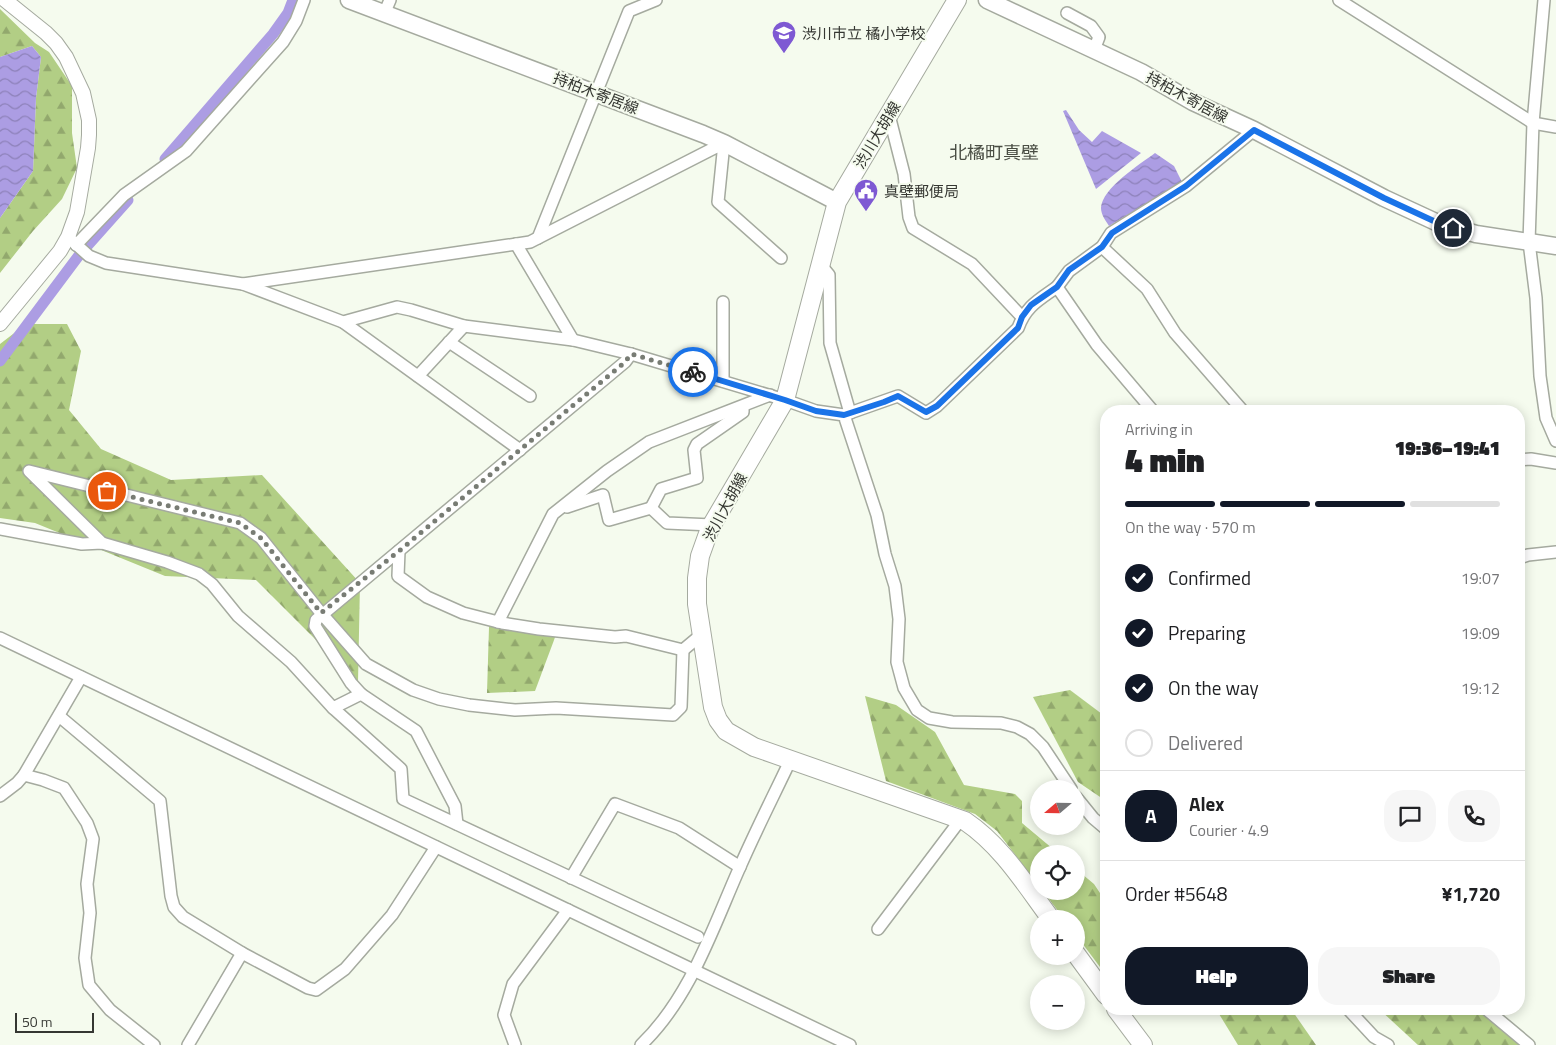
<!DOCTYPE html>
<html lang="en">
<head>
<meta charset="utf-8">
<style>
	body { margin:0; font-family:"Titillium Web","Noto Sans JP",sans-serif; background:#f6f6f6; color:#202124; height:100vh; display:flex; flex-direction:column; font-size:19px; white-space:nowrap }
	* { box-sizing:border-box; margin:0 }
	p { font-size:16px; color:#757577 }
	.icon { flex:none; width:28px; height:28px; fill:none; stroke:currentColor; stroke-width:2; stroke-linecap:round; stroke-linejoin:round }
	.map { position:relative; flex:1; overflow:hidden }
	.panel { position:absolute; left:1100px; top:405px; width:425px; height:610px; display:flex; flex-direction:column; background:#fff; border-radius:20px; box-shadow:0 2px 12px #0003 }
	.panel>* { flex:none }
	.needle { width:32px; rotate:250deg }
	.buttons { position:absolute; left:1030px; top:780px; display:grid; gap:10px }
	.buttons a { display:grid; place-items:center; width:55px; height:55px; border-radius:50%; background:#fff; box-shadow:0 2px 12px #0003; font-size:25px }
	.scale { position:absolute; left:15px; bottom:12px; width:79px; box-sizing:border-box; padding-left:5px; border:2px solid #353732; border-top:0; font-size:14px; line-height:18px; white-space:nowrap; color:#353732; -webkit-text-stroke:4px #f5fbee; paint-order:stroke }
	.pin { position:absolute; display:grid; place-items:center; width:42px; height:42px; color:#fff; margin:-21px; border:2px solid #fff; border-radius:50%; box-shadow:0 1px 5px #0007 }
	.courier { position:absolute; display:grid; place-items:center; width:50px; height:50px; margin:-25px; border:4px solid #1a73e8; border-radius:50%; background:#fff; color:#222; box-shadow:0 1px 6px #0007 }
	.overview em { font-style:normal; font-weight:800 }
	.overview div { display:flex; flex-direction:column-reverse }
	.overview { display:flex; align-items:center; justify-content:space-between; height:85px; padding:0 25px }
	h1 { font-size:32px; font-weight:800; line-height:38px }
	.bar { display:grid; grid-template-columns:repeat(4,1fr); gap:8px 5px; align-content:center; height:60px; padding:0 25px }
	.bar i { height:6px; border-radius:4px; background:#e0e0e0 }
	.bar .current { background:#111827 }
	.bar p { grid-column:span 4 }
	.line { display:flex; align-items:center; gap:12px; padding:0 25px; border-top:1px solid #e0e0e0 }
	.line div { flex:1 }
	.round { display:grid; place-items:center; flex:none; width:52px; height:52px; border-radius:20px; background:#f6f6f6 }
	ol { padding:0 25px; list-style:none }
	li { display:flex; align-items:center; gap:15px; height:55px }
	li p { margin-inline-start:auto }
	li .icon { padding:5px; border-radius:50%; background:#111827; color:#fff; stroke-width:4 }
	li:last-child { color:#757577 }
	li i { width:28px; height:28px; border:2px solid #e0e0e0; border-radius:50% }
	.button { display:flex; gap:10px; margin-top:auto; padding:10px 25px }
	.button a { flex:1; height:58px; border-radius:20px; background:#111827; color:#fff; font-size:20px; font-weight:800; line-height:58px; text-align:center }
	.button a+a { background:#f6f6f6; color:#202124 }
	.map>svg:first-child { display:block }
</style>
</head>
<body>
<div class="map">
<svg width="1556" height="1045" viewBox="0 0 1556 1045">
	<defs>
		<pattern id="forest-firs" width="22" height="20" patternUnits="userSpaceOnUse" patternTransform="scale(1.25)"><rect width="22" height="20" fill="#b2ce85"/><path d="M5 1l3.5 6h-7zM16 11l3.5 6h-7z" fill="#92a86d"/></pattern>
		<pattern id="water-waves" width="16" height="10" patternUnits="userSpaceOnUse" patternTransform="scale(1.25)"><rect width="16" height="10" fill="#ac9de3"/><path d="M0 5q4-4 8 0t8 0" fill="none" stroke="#8d81b9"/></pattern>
	</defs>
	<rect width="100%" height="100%" fill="#f5fbee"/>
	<g fill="url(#forest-firs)">
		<path d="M0,9l35,34 14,9 23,34v47l5,35 -15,31 -29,32 -33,42v-55l33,-47 3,-73 5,-41 -9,-11 -32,11z"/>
		<path d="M26,324h41l14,27 -12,59 32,39 70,31 91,-5 98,108 -2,99 -102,-102 -91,-4 -130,-53 -35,-5v-174z"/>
		<path d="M560,624l-25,67 -48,2 2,-66z"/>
		<path d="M1070,690l36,27v84l-28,-19 -45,-85z"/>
		<path d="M865,696l31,9 39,27 29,53 51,9 7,7v22l37,31h-20v32l-42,-55 -22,-17 -89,-33z"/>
		<path d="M1076,869l18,15 12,18v73l-30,-40v-16h-12l-21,-28h33z"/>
		<path d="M1216,1009h75l25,36h-78z"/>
		<path d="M1379,1009h103l43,36h-107z"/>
	</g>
	<g fill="url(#water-waves)">
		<path d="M32,46l9,11 -5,41 -3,73 -33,47v-161z"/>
		<path d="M1066,110l13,20 13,12 10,-11 39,22 -45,36 -33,-78z"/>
		<path d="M1155,153l19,13 8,16 -73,44c-3,-5 -8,-11 -8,-18 1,-20 38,-43 54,-55z"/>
	</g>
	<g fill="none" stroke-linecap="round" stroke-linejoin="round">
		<g stroke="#ac9de3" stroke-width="11">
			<path d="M165,159l108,-125 15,-21 5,-13"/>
			<path d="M0,361l80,-107 48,-54"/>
		</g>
		<defs>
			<g id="minor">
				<path d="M1339,0l194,123 23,4"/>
				<path d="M1544,0l-11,123 -4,119 7,56 4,78 6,42 10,23"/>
				<path d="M1067,13l24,13 8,11 -5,13"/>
				<path d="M384,14l6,-14"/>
				<path d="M889,115l15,59 5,43 4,11 59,36 50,53"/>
				<path d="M68,237l21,19 17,7 137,21 287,-42 194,-99 -6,59 63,56"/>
				<path d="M538,238l91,-227 27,-11"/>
				<path d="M516,244l57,96"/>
				<path d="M76,245l48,-50 62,-44 97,-109 13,-21 8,-21"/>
				<path d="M1102,247l45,42 28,44 68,78"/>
				<path d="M820,264l9,11 1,68 20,70"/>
				<path d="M243,284l100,38 54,-15 14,3 53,16 109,14 58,14 154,46 31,11 28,4 33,100 8,39 10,32 4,33 -2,43 7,26 13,22 12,8 23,4 49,1 16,4 13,7 13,13 28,42"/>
				<path d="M723,302v79"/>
				<path d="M343,322l177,128"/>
				<path d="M449,342l81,54"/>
				<path d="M418,376l46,-50"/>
				<path d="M1153,411l-56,-66 -40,-58 12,-16 33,-24 9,-14 75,-47 68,-56"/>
				<path d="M844,415l54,-19 28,17 11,-7 81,-78c8,-22 21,-28 39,-41"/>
				<path d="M1519,460l12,-1 25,4"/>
				<path d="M567,507l36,-12 6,25 42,-12 16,15 45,2"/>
				<path d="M651,508l10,-19 36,-11 -3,-28 3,-6 46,-32v-5"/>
				<path d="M0,529l82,15 20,-1 65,19 32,12 13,10 26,32 53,46 42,46 28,-14 -10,-11 -36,-57 1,-6 309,-258 6,-8"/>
				<path d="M102,543l-73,-72 211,52 21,15 60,75 45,51 47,26 26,9 30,6 46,5 41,-2 117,7 8,-8 2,-57"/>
				<path d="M399,551l-1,25 29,21 36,16 39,10 37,6 76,8 11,-1 57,14 18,-15"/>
				<path d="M1519,558l9,-3 28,-3"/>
				<path d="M498,622l55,-108 54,-43 42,-29 121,-47"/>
				<path d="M0,638l850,407"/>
				<path d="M361,694l55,37 39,75 2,18"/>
				<path d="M333,708l68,61 2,30 295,138"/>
				<path d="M59,716l101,85 11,95 3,11 9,10 59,36 66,35 8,2 29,-21 47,-54 44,-68"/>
				<path d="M24,775l57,-98"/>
				<path d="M0,796l17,-13 7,-8 19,5 21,8 23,35 6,16 -6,45 3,29 -5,45 4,27 21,25 44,35"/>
				<path d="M1076,797l17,21 13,11"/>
				<path d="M571,878l44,-74 64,24 61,39"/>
				<path d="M878,929l83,-110"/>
				<path d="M1348,1009l26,28 14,8"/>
				<path d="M1486,1009l43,36"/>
				<path d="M188,1045l54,-92"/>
				<path d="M515,1045l-11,-30 9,-31 55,-74"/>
				<path d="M641,1045c49,-47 71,-115 98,-176 16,-37 34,-72 51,-108"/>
			</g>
			<path id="tertiary" d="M0,324l60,-73 8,-14 9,-25 11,-64 1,-13v-15l-6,-27 -17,-36 -10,-14 -10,-10 -41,-33"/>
			<g id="secondary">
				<path d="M349,0l354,134 21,9 113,59"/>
				<path d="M987,0l154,72 52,30 61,28 130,68 54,25 38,11 80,12"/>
			</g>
			<g id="primary">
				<path d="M957,0l-120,202 -52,198 -75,128 -10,28 -3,22v26l16,103 5,13 8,11 28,16 211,74c37,25 60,63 86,98"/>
				<path d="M1076,954l30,41"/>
				<path d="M1116,1009l27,36"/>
			</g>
		</defs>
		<use href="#minor" stroke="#a5aa9f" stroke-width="14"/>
		<use href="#tertiary" stroke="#a5aa9f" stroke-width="16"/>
		<use href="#secondary" stroke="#a5aa9f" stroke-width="19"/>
		<use href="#primary" stroke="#a5aa9f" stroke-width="20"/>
		<use href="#minor" stroke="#fff" stroke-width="11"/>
		<use href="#tertiary" stroke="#fff" stroke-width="14"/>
		<use href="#secondary" stroke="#fff" stroke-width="16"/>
		<use href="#primary" stroke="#fff" stroke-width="18"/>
	</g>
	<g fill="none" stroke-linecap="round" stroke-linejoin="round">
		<path stroke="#787c74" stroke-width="5" stroke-dasharray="0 9" d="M107,491l133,32 21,15 60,75 78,-62 226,-189 6,-8 62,18"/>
		<path stroke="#1a73e8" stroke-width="6" d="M693,372l92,28 31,11 28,4 40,-13 14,-6 28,16 11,-6 81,-78 4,-11 9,-12 26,-18 12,-17 33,-23 10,-14 74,-47 68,-56 130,68 54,25 15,5"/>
	</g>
	<defs>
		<symbol id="school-pin" viewBox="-11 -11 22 30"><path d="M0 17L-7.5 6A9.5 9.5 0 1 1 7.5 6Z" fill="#7e59d3" stroke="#f5fbee"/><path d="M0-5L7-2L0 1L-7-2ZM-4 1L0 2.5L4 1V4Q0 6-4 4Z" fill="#fff"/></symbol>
		<symbol id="civic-pin" viewBox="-11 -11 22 30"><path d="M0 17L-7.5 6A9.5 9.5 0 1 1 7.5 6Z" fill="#7e59d3" stroke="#f5fbee"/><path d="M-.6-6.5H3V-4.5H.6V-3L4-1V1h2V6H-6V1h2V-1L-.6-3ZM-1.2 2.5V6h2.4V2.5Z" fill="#fff"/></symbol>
	</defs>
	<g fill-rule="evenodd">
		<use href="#school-pin" x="770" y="19" width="28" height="38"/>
		<use href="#civic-pin" x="852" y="177" width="28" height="38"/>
	</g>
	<g text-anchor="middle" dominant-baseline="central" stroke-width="4" stroke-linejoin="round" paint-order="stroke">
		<g font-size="15" fill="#353732" stroke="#f5fbee" text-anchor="start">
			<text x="802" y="33">渋川市立 橘小学校</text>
			<text x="884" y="191">真壁郵便局</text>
		</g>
		<g font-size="15" fill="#353732" stroke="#f5fbee">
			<text transform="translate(596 93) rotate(21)">持柏木寄居線</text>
			<text transform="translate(1187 97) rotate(28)">持柏木寄居線</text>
			<text transform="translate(877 135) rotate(-59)">渋川大胡線</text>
			<text transform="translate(725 507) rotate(-62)">渋川大胡線</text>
		</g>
		<g font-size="18" fill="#494d43" stroke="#f5fbee">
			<text x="994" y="152">北橘町真壁</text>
		</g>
	</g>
</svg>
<div class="buttons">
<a><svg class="needle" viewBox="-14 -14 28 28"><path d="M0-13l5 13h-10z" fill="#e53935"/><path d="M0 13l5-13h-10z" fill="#757577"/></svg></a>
<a><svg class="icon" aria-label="locate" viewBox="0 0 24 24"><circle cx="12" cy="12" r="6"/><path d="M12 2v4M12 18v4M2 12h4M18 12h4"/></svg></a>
<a>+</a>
<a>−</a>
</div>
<div class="scale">50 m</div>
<div class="pin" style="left:107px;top:491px;background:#ea580c"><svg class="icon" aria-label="bag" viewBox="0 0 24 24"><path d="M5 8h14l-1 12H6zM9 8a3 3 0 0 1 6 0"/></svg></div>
<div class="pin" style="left:1453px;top:228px;background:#1f2937"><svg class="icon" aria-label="home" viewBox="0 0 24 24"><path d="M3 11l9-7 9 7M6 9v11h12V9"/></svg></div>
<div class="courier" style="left:693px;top:372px"><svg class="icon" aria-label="bike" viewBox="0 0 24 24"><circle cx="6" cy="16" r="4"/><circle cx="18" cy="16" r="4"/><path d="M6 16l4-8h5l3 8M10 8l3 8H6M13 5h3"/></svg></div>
<section class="panel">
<div class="overview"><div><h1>4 min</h1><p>Arriving in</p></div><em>19:36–19:41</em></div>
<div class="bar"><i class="current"></i><i class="current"></i><i class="current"></i><i></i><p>On the way · 570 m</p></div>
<ol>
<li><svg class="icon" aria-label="check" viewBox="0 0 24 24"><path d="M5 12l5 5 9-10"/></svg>Confirmed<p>19:07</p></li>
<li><svg class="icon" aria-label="check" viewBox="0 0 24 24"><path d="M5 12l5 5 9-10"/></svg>Preparing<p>19:09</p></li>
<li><svg class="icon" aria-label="check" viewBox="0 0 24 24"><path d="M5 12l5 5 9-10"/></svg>On the way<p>19:12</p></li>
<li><i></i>Delivered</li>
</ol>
<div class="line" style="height:90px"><b class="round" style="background:#111827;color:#fff">A</b><div><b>Alex</b><p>Courier · 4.9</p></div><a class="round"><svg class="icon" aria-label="chat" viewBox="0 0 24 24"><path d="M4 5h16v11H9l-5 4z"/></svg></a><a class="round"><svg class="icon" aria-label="phone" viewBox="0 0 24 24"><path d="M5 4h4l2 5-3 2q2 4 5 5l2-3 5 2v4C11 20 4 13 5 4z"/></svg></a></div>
<div class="line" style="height:65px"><div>Order #5648</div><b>¥1,720</b></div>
<div class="button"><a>Help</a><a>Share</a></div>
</section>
</div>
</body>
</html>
